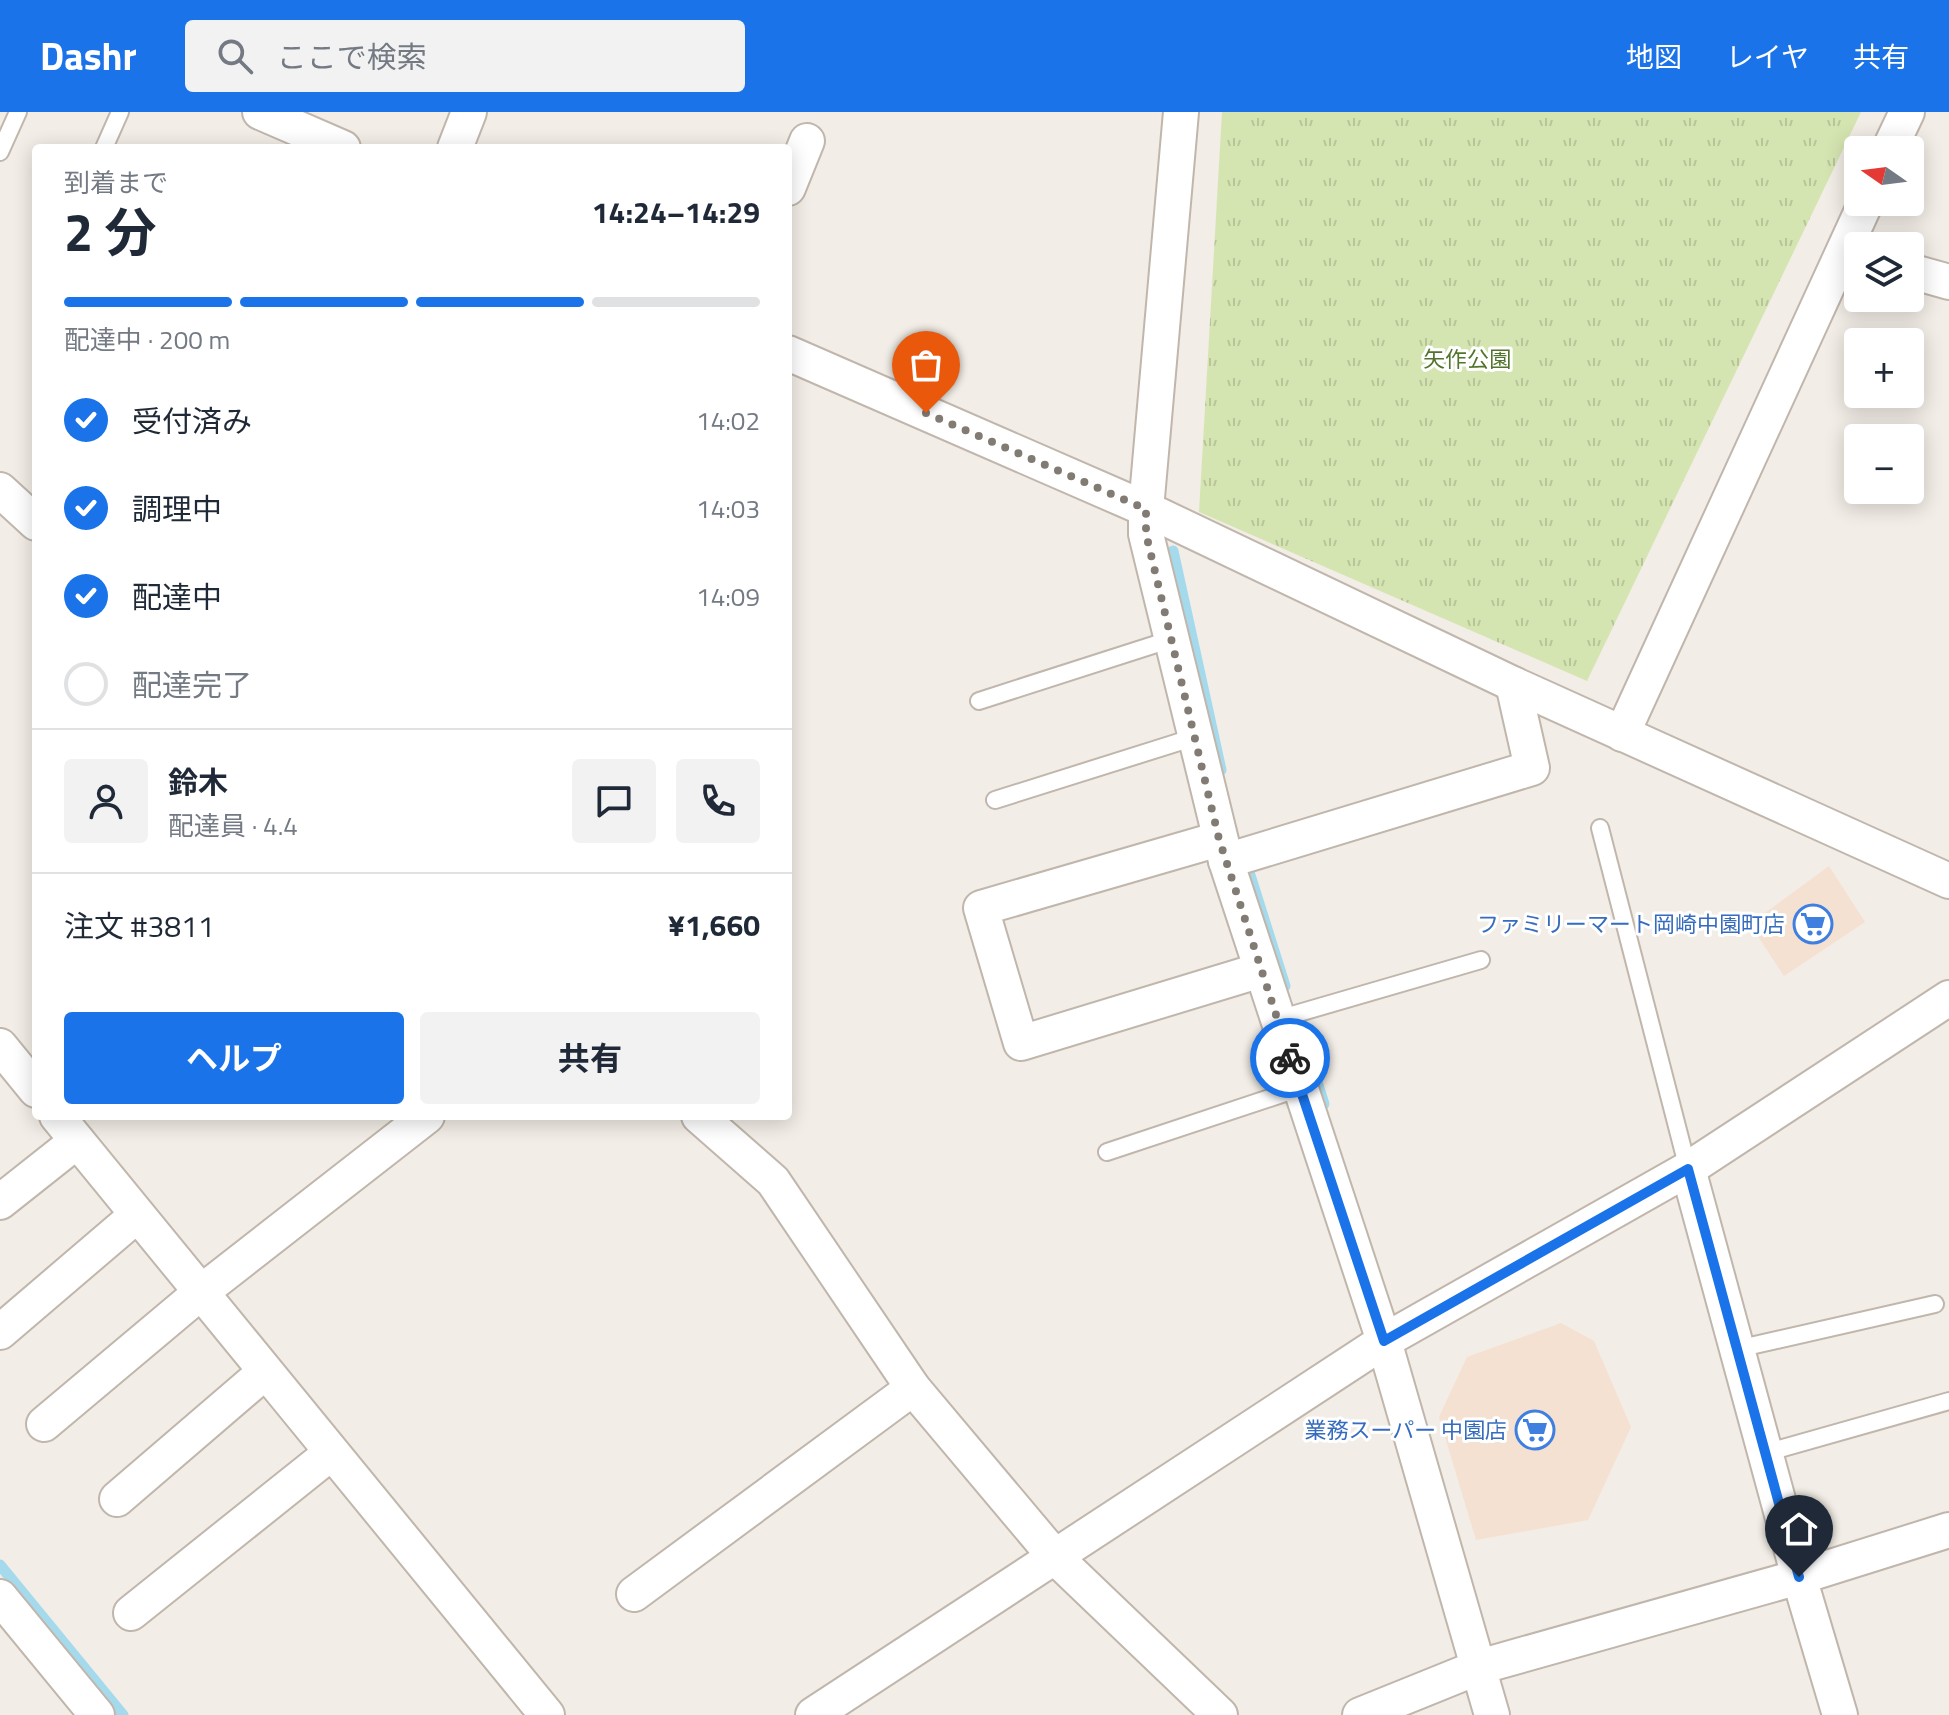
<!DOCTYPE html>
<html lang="ja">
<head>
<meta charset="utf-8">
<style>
	body { margin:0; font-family:"Titillium Web","Noto Sans JP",sans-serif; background:#f2f2f3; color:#1f2937; height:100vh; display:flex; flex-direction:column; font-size:30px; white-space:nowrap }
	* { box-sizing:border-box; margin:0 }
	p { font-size:26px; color:#747a83 }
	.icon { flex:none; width:44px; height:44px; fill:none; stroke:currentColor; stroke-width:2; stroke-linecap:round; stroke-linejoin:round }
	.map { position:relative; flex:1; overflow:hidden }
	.details { position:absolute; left:32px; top:32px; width:760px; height:976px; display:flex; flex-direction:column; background:#fff; border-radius:8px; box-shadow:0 4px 20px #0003 }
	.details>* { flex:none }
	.needle { width:52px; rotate:284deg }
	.tools { position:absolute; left:1844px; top:24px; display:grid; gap:16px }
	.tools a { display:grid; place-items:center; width:80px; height:80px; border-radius:8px; background:#fff; box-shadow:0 4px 20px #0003; font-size:40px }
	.pin { position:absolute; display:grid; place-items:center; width:68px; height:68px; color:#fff; margin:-82px -34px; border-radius:50% 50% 50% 0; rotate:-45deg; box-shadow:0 0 8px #0007 }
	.pin .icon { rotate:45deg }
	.courier { position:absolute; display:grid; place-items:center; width:80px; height:80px; margin:-40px; border:6px solid #1a73e8; border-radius:50%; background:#fff; color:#222; box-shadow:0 2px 10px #0007 }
	.summary em { font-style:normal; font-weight:700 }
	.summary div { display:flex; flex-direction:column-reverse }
	.summary { display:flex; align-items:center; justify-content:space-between; height:136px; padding:0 32px }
	h1 { font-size:52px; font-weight:700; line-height:60px }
	.bar { display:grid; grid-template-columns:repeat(4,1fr); gap:12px 8px; align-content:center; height:96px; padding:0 32px }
	.bar i { height:10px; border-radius:6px; background:#e0e1e3 }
	.bar .on { background:#1a73e8 }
	.bar p { grid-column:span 4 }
	.line { display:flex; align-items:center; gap:20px; padding:0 32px; border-top:2px solid #e0e1e3 }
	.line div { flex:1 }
	.round { display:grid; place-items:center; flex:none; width:84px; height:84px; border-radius:8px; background:#f2f2f3 }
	ol { padding:0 32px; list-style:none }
	li { display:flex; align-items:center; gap:24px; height:88px }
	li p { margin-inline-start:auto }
	li .icon { padding:8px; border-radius:50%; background:#1a73e8; color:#fff; stroke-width:4 }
	li:last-child { color:#747a83 }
	li i { width:44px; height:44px; border:4px solid #e0e1e3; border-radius:50% }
	.cta { display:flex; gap:16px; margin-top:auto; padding:16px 32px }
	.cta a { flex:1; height:92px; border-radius:8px; background:#1a73e8; color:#fff; font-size:32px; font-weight:700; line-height:92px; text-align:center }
	.cta a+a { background:#f2f2f3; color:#1f2937 }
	header { display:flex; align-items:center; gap:48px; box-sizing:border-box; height:112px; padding:0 40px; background:#1a73e8; color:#fff }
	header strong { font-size:38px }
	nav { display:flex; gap:44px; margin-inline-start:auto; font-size:28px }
	.search { width:560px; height:72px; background:#f2f2f3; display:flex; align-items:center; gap:20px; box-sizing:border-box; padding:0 28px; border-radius:8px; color:#747a83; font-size:30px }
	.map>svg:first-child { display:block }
</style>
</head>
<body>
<header>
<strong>Dashr</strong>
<div class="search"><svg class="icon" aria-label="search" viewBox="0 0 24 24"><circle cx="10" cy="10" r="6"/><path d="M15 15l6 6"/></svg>ここで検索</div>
<nav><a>地図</a><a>レイヤ</a><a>共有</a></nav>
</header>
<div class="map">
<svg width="1949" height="1603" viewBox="0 0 1949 1603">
	<defs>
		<pattern id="park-tufts" width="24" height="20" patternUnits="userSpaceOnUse" patternTransform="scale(2)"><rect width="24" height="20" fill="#d5e5b1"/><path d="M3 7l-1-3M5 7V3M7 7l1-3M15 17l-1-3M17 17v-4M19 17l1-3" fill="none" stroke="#b8c599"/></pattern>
	</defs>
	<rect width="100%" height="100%" fill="#f2ede6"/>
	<g fill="#f4e1d2">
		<path d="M1829,754l36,56 -81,54 -34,-52z"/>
		<path d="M1561,1211l33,18 37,86 -43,93 -112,20 -37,-123 28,-60z"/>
	</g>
	<path fill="url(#park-tufts)" d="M1222,0h639l-274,569 -388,-169z"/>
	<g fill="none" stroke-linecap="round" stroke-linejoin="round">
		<g stroke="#a5daed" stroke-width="11">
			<path d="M1173,439l48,219"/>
			<path d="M1249,760l36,114"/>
			<path d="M1317,970l7,22"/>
			<path d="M0,1453l123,150"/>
		</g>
		<defs>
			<g id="service">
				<path d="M104,36l16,-36"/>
				<path d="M0,40l18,-40"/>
				<path d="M979,589l193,-62"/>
				<path d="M995,688l200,-63"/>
				<path d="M1600,716l88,341"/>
				<path d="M1278,907l203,-59"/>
				<path d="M1107,1040l193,-64"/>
				<path d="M1737,1237l198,-45"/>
				<path d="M1765,1341l184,-52"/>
			</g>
			<g id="minor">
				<path d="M260,0l83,36"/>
				<path d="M1181,0l-35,397v25l80,327 158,480 108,374"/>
				<path d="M455,36l14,-36"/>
				<path d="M1889,38l18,-38"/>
				<path d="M788,76l19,-47"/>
				<path d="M1910,159l39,11"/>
				<path d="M788,241l358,156 367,175 436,197"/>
				<path d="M0,378l36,33"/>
				<path d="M1622,622l244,-532"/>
				<path d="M1219,727l-238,69 40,135 240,-73"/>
				<path d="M1226,749l306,-93 -19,-84"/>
				<path d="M0,934l36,44"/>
				<path d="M57,1004l490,599"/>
				<path d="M699,1004l74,65 140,207 143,170 164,157"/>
				<path d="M1688,1057l111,408 41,138"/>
				<path d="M0,1090l77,-61"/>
				<path d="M0,1220l137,-117"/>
				<path d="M44,1312l156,-131 227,-177"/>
				<path d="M117,1387l148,-127"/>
				<path d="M634,1482l279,-206"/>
				<path d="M0,1485l97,118"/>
				<path d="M131,1501l200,-160"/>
				<path d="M813,1603l571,-374 304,-172 261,-171"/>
				<path d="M1360,1603l119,-48 320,-90 150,-47"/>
			</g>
		</defs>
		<use href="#service" stroke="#c0b6ac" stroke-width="20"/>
		<use href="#minor" stroke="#c0b6ac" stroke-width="38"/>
		<use href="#service" stroke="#fff" stroke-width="16"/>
		<use href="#minor" stroke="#fff" stroke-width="34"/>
	</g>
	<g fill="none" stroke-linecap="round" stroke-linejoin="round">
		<path stroke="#827b74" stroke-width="8" stroke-dasharray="0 14.4" d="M926,301l220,96v25l73,305 71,219"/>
		<path stroke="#1a73e8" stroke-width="10" d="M1290,946l94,283 304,-172 111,408"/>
	</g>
	<defs>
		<symbol id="supermarket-ring" viewBox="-11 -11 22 22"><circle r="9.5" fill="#fff" stroke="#3f7fe0" stroke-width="1.5"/><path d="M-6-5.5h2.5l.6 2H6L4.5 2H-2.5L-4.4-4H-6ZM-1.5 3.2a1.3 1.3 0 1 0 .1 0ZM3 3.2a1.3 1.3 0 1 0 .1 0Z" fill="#3f7fe0"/></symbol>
	</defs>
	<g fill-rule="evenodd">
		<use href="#supermarket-ring" x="1791" y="790" width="44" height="44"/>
		<use href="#supermarket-ring" x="1513" y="1296" width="44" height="44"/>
	</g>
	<g text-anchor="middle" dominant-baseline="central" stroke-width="6" stroke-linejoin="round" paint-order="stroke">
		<g font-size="22" fill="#52742c" stroke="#fff">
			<text x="1467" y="247">矢作公園</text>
		</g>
		<g font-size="22" fill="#366cbe" stroke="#fff" text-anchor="end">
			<text x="1785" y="812">ファミリーマート岡崎中園町店</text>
			<text x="1507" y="1318">業務スーパー 中園店</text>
		</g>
	</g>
</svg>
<div class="tools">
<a><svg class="needle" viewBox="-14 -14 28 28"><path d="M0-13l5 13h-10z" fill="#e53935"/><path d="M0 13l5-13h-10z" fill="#747a83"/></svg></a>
<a><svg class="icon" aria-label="layers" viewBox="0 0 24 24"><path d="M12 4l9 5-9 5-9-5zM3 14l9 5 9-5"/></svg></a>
<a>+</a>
<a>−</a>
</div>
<div class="pin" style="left:926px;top:301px;background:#ea580c"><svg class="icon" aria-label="bag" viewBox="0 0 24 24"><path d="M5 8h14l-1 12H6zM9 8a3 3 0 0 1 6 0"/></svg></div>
<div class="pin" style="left:1799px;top:1465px;background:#1f2937"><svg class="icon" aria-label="home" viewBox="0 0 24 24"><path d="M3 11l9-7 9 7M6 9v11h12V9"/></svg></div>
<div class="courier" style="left:1290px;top:946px"><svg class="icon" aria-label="bike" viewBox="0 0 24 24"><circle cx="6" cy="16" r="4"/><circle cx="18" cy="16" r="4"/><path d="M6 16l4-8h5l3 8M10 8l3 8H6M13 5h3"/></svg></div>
<section class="details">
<div class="summary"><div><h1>2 分</h1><p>到着まで</p></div><em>14:24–14:29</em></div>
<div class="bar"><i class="on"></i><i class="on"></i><i class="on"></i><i></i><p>配達中 · 200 m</p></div>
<ol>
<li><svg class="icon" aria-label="check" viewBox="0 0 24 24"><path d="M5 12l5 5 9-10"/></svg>受付済み<p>14:02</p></li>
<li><svg class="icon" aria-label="check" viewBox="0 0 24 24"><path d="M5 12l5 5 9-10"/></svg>調理中<p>14:03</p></li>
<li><svg class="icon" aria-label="check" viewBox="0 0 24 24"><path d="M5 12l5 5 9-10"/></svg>配達中<p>14:09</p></li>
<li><i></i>配達完了</li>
</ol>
<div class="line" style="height:144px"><a class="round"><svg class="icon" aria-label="person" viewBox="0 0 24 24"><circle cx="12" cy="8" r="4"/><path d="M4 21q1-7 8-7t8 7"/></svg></a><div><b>鈴木</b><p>配達員 · 4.4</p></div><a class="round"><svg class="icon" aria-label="chat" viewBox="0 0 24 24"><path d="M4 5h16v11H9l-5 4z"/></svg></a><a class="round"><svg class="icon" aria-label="phone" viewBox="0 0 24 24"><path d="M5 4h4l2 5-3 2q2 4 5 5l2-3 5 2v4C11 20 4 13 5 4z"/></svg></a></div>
<div class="line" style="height:104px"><div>注文 #3811</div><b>¥1,660</b></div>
<div class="cta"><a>ヘルプ</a><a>共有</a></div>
</section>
</div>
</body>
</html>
